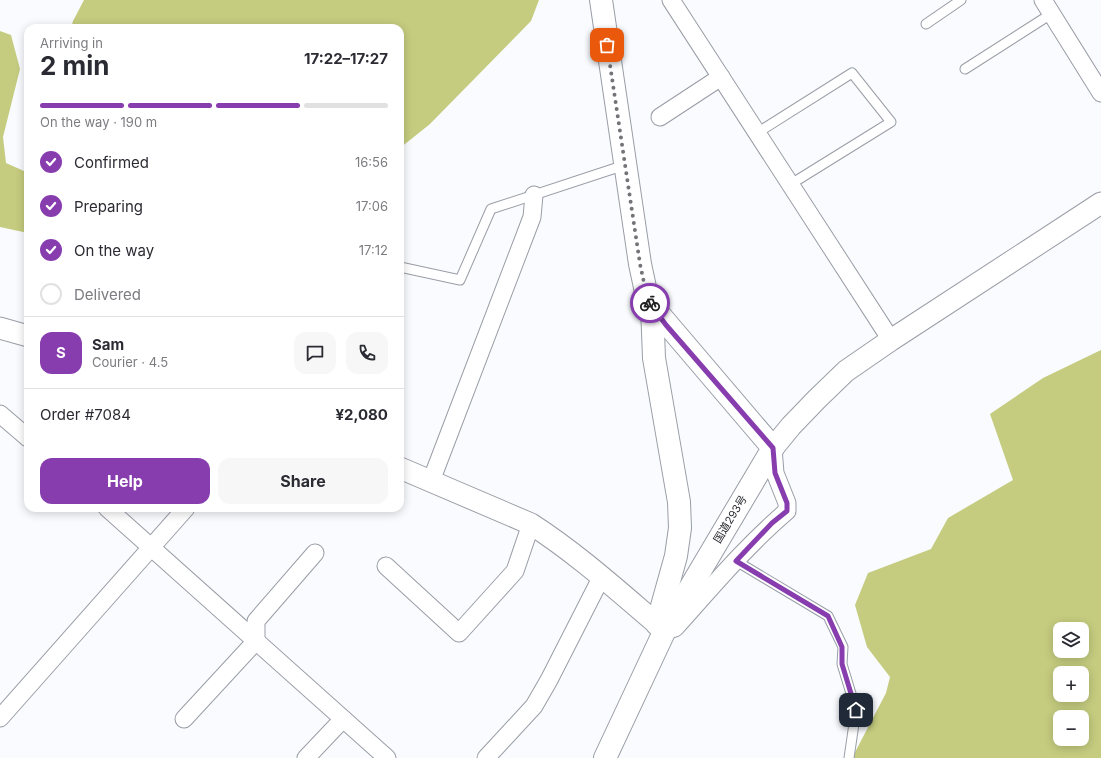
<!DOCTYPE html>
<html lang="en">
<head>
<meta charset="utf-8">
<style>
	body { margin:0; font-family:Inter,"Noto Sans JP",sans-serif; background:#f7f7f7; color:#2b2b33; height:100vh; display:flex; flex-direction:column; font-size:15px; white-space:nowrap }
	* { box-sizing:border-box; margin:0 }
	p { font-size:13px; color:#7c7c81 }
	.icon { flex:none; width:22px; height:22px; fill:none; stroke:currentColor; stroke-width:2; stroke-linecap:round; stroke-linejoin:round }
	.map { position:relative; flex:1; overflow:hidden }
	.panel { position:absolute; left:24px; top:24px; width:380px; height:488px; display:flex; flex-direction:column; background:#fff; border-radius:12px; box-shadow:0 2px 10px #0003 }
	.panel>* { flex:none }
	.buttons { position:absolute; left:1053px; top:622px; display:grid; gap:8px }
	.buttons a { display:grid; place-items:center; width:36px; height:36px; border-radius:8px; background:#fff; box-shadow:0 2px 10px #0003; font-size:20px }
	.pin { position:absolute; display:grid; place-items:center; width:34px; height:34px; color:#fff; margin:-17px; border-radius:8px; box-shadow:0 2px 6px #0006 }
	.courier { position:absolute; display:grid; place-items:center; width:40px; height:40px; margin:-20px; border:3px solid #883daf; border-radius:50%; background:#fff; color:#222; box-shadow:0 1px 5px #0007 }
	.overview em { font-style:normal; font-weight:700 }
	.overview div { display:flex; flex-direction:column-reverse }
	.overview { display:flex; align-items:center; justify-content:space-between; height:68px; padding:0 16px }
	h1 { font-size:26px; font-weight:700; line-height:30px }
	.bar { display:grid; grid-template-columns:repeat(4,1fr); gap:6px 4px; align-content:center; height:48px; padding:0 16px }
	.bar i { height:5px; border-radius:3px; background:#e1e1e2 }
	.bar .selected { background:#883daf }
	.bar p { grid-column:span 4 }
	.line { display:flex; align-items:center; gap:10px; padding:0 16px; border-top:1px solid #e1e1e2 }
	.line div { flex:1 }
	.round { display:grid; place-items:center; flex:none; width:42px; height:42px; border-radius:12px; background:#f7f7f7 }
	ol { padding:0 16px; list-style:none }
	li { display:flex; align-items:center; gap:12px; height:44px }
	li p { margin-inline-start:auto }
	li .icon { padding:4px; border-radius:50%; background:#883daf; color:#fff; stroke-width:4 }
	li:last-child { color:#7c7c81 }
	li i { width:22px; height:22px; border:2px solid #e1e1e2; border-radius:50% }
	.cta { display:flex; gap:8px; margin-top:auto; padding:8px 16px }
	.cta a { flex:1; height:46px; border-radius:12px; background:#883daf; color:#fff; font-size:16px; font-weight:700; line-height:46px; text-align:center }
	.cta a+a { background:#f7f7f7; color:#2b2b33 }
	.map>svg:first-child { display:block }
</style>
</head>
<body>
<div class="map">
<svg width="1101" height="758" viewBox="0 0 1101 758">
	<rect width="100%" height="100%" fill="#f9fbfe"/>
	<g fill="#c5cc7f" fill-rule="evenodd">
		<path d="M84,0h455l-8,21 -101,103 -30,24v-120h-329l2,-7z"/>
		<path d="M0,31l11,4 9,34 -17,68 3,26 18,8 4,-9v71l-28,-6z"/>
		<path d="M1101,350v408h-249l34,-65 4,-16 -23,-30 -12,-42 13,-32 63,-24 17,-31 65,-38 -23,-66 53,-36zM1060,629h22v22h-22zM1060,673h22v22h-22zM1060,717h22v22h-22z"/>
	</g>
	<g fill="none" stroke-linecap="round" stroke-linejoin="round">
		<defs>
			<g id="service">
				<path d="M926,24l35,-24"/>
				<path d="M965,69l86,-55"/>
				<path d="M757,133l95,-60 39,49 -100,62"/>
				<path d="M400,267l60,13 31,-71 134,-44"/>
				<path d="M736,561l92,55 15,31 -1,17 14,46 -7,48"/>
			</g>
			<g id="minor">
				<path d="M671,0l220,340"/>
				<path d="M1043,0l58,93"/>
				<path d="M660,117l61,-40"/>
				<path d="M0,414l28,24"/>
				<path d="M431,481l101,-264 2,-22"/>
				<path d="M107,508l280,250"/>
				<path d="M386,566l73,67 56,-62 16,-47"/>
				<path d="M671,629l4,-1c36,-40 71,-82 112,-117v-8l-12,-30 -2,-25"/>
				<path d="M0,718l186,-210"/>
				<path d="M184,719l72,-78v-20l59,-68"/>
				<path d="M306,758l37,-39"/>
				<path d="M486,758l48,-52 15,-26 53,-104"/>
			</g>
			<g id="tertiary">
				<path d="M0,328l28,8"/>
				<path d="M773,448l18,-22 26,-27 29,-28 45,-31 210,-137"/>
				<path d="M400,468l131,56c45,29 85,65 126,100"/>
			</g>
			<g id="trunk">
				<path d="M601,0l39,264 6,28 6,14 121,142 -108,182 -60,128"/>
				<path d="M652,306l2,52 25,144 1,26 -4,28 -19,68"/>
			</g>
		</defs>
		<use href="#service" stroke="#999da6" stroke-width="11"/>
		<use href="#minor" stroke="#999da6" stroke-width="19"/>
		<use href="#tertiary" stroke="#999da6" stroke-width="23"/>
		<use href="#trunk" stroke="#999da6" stroke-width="24"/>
		<use href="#service" stroke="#fff" stroke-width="9"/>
		<use href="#minor" stroke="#fff" stroke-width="17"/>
		<use href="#tertiary" stroke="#fff" stroke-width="21"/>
		<use href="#trunk" stroke="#fff" stroke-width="22"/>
	</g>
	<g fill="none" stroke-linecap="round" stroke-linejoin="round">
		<path stroke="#737478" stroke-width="4" stroke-dasharray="0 7.2" d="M607,45l33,219 6,28 4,11"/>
		<path stroke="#883daf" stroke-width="5" d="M650,303l2,3 14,19 107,123 2,25 12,30v8l-15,12 -36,38 92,55 14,31v17l14,46"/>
	</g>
	<g text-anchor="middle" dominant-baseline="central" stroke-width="4" stroke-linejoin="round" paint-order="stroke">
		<g font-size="11" fill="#2b2c30" stroke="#fff">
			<text transform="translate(730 519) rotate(-59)">国道293号</text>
		</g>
	</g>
</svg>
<div class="buttons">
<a><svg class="icon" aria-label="layers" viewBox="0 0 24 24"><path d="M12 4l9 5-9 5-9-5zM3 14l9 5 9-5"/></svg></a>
<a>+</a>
<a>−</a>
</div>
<div class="pin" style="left:607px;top:45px;background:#ea580c"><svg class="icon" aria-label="bag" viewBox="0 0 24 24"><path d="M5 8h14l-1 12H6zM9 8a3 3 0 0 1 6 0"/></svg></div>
<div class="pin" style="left:856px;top:710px;background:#1f2937"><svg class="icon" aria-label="home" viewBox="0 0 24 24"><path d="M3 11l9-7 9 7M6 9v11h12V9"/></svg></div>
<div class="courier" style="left:650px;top:303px"><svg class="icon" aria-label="bike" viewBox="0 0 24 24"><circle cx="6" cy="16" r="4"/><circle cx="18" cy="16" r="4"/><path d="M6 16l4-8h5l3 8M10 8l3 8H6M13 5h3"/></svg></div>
<section class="panel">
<div class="overview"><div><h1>2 min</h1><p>Arriving in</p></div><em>17:22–17:27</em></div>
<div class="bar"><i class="selected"></i><i class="selected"></i><i class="selected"></i><i></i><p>On the way · 190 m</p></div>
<ol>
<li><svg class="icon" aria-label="check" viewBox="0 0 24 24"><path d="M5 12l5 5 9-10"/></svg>Confirmed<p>16:56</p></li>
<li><svg class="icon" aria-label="check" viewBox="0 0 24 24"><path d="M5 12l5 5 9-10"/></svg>Preparing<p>17:06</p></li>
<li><svg class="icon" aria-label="check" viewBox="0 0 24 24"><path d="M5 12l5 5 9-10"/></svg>On the way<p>17:12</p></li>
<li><i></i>Delivered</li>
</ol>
<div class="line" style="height:72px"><b class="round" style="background:#883daf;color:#fff">S</b><div><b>Sam</b><p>Courier · 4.5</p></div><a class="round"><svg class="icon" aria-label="chat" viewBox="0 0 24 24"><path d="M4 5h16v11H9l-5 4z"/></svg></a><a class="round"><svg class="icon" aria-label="phone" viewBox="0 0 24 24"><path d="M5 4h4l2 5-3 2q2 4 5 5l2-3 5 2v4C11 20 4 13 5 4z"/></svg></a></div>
<div class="line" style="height:52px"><div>Order #7084</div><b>¥2,080</b></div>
<div class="cta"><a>Help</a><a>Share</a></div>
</section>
</div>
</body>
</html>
